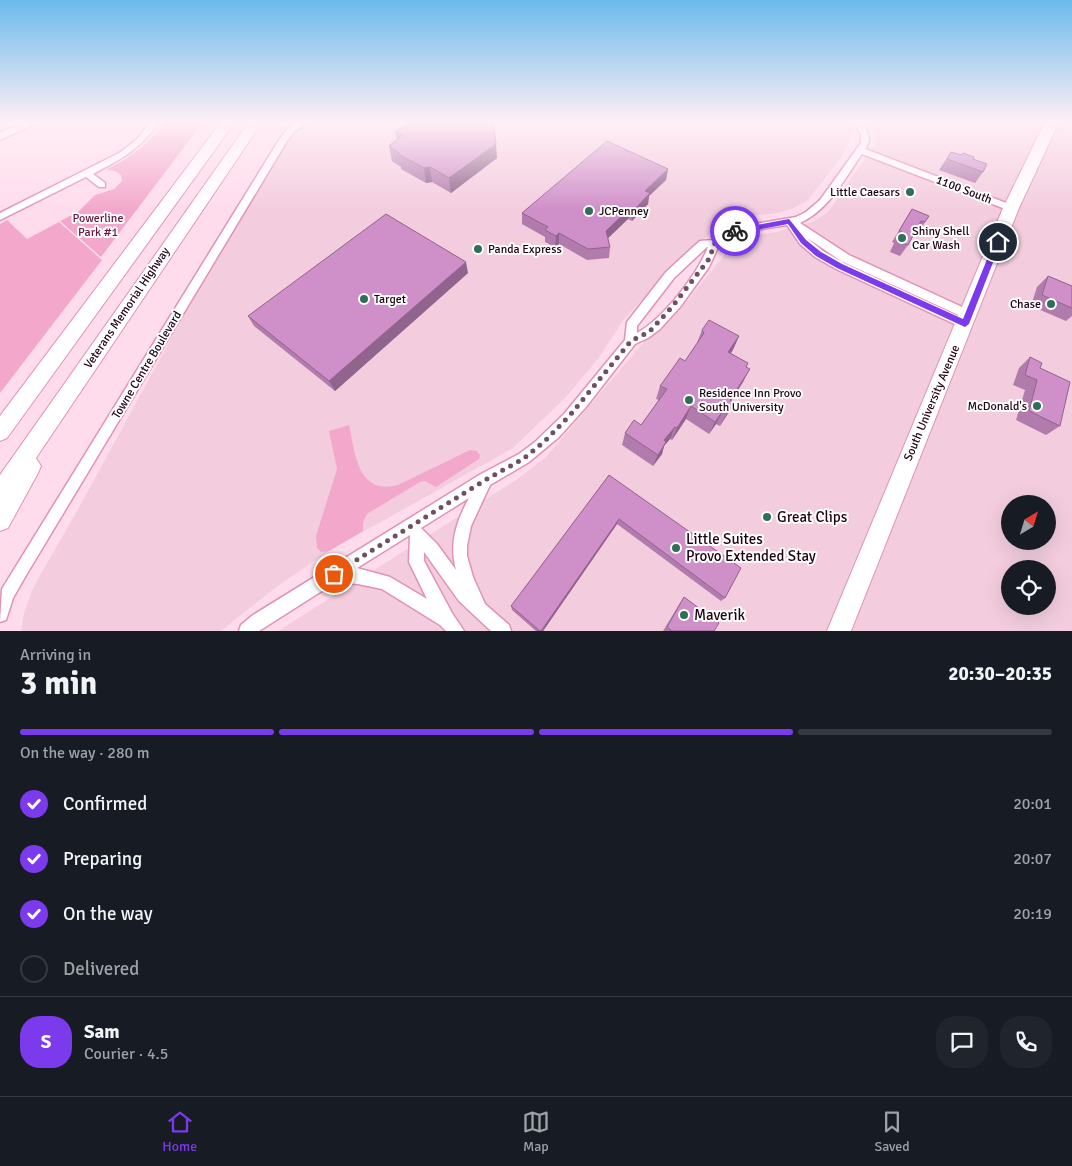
<!DOCTYPE html>
<html lang="en">
<head>
<meta charset="utf-8">
<style>
	body { margin:0; font-family:Signika,sans-serif; background:#20242c; color:#f1f3f6; height:100vh; display:flex; flex-direction:column; font-size:19px; white-space:nowrap }
	* { box-sizing:border-box; margin:0 }
	p { font-size:16px; color:#9ea1a6 }
	.icon { flex:none; width:28px; height:28px; fill:none; stroke:currentColor; stroke-width:2; stroke-linecap:round; stroke-linejoin:round }
	.map { position:relative; height:631px; overflow:hidden }
	.side { display:flex; flex-direction:column; background:#171b24; flex:1 }
	.side>* { flex:none }
	.needle { width:32px; rotate:38deg }
	.fabs { position:absolute; left:1001px; top:495px; display:grid; gap:10px }
	.fabs a { display:grid; place-items:center; width:55px; height:55px; border-radius:50%; background:#171b24; box-shadow:0 5px 20px #0002; font-size:25px }
	.pin { position:absolute; display:grid; place-items:center; width:42px; height:42px; color:#fff; margin:-21px; border:2px solid #fff; border-radius:50%; box-shadow:0 1px 5px #0007 }
	.courier { position:absolute; display:grid; place-items:center; width:50px; height:50px; margin:-25px; border:4px solid #7c3aed; border-radius:50%; background:#fff; color:#222; box-shadow:0 1px 6px #0007 }
	.overview em { font-style:normal; font-weight:700 }
	.overview div { display:flex; flex-direction:column-reverse }
	.overview { display:flex; align-items:center; justify-content:space-between; height:85px; padding:0 20px }
	h1 { font-size:32px; font-weight:700; line-height:38px }
	.bar { display:grid; grid-template-columns:repeat(4,1fr); gap:8px 5px; align-content:center; height:60px; padding:0 20px }
	.bar i { height:6px; border-radius:4px; background:#363941 }
	.bar .selected { background:#7c3aed }
	.bar p { grid-column:span 4 }
	.line { display:flex; align-items:center; gap:12px; padding:0 20px; border-top:1px solid #363941 }
	.line div { flex:1 }
	.round { display:grid; place-items:center; flex:none; width:52px; height:52px; border-radius:20px; background:#20242c }
	ol { padding:0 20px; list-style:none }
	li { display:flex; align-items:center; gap:15px; height:55px }
	li p { margin-inline-start:auto }
	li .icon { padding:5px; border-radius:50%; background:#7c3aed; color:#fff; stroke-width:4 }
	li:last-child { color:#9ea1a6 }
	li i { width:28px; height:28px; border:2px solid #363941; border-radius:50% }
	.menu { display:flex; justify-content:space-around; align-items:center; height:70px; border-top:1px solid #363941; background:#171b24; font-size:14px; color:#9ea1a6 }
	.menu a { display:grid; justify-items:center; gap:2px }
	.menu .selected { color:#7c3aed }
	.map>svg:first-child { display:block }
</style>
</head>
<body>
<div class="map">
<svg width="1072" height="631" viewBox="0 0 1072 631">
	<rect width="100%" height="100%" fill="#ffdcec"/>
	<g fill="#f3cdde" fill-rule="evenodd">
		<path d="M289,122h557l7,8 -10,25 -35,45 -14,8 -16,5 -29,3 -24,9 -14,8 -27,23 -60,63 -26,40 -33,39 -52,50 -184,103 -50,34 -58,46h-200l3,-18 10,-27 43,-75z"/>
		<path d="M867,122h205v509h-794l238,-151 29,-22 103,-121 30,-25 57,-70 18,-7 24,-3 36,-10 15,-10 47,-68 1,-8zM1010,504h38v37h-38zM1010,569h38v37h-38z"/>
	</g>
	<g fill="#f3a8cb">
		<path d="M165,122h38l-102,135 -41,-36 18,-9 17,-17 19,-6 8,-8 -1,-6 -6,-4 -9,-1c27,-15 40,-23 59,-48z"/>
		<path d="M7,220l20,19 32,-17 43,38 -102,133v-169z"/>
		<path d="M349,425c6,27 8,71 49,60l72,-35 7,1 3,4 -1,4 -43,28 -11,-6 -5,1 -53,32 -4,8v9l-34,20 -8,1 -4,-4 -1,-12 21,-67 -8,-38z"/>
	</g>
	<g fill="none" stroke-linecap="round" stroke-linejoin="round">
		<defs>
			<g id="minor">
				<path d="M151,122h8c-20,28 -36,36 -66,52l12,9v4h-6l-13,-10 -86,43v-7l121,-61 16,-13z"/>
				<path d="M298,122h10l-14,10 -7,9 -262,436 -12,21 -7,22 -6,2 2,-33 277,-449 9,-12z"/>
				<path d="M853,122h8c6,9 12,16 4,27l149,57 2,2 -5,3 -3,-1 -146,-56c-17,24 -33,56 -62,69l49,32 124,57 2,3 -2,3h-8l-124,-57 -35,-24 17,14 21,12 125,58 2,3 -2,3h-8l-125,-58 -21,-12 -15,-13 -13,-19 -44,7 -24,13 -10,22 -29,40 -20,22 -12,9 -13,6 -49,63 -27,30 -30,25 -39,23 -19,41 -4,20v10l6,21 12,27 24,21 2,6h-20l-32,-30 -35,-49v9l28,52 12,18h-18l-6,-6 -58,-36 -24,-5 -22,-2 -77,49h-20l2,-6 12,-10 228,-141 38,-20 16,-12 29,-28 61,-74 2,-18 39,-50 26,-24 8,-7 13,-1 24,-13 59,-10 10,-5 14,-12 41,-57v-9zM707,247h1c-11,28 -45,72 -71,86v-7l37,-48zM469,498c-13,24 -20,46 -13,72l-19,-26 -16,-16zM410,535l-1,27 18,37 -37,-22 -33,-9z"/>
			</g>
			<path id="major" d="M24,122h15l-39,18v-7z"/>
			<g id="highway">
				<path d="M221,122h14l-228,316 -7,3v-25z"/>
				<path d="M249,122h13l-226,336 5,8 -3,7 -30,55 -8,3v-56z"/>
				<path d="M1045,122h14l-40,86 -168,423h-24l176,-423z"/>
			</g>
		</defs>
		<use href="#minor" stroke="#e291b8" stroke-width="3"/>
		<use href="#major" stroke="#e291b8" stroke-width="3"/>
		<use href="#highway" stroke="#e291b8" stroke-width="2"/>
		<use href="#minor" fill="#fff" fill-rule="evenodd"/>
		<use href="#major" fill="#fff" fill-rule="evenodd"/>
		<use href="#highway" fill="#fff" fill-rule="evenodd"/>
	</g>
	<g fill="#b27bad">
		<path d="M395,132l102,26 -46,35 -19,-11 -6,1 -25,-14v-2l-9,-6 -3,-15 8,-6z"/>
		<path d="M951,152l22,7 10,13 -8,11 -36,-13z"/>
		<path d="M668,169l-2,11 -17,16 -1,8 -16,17 -4,-2 -20,19 2,9 -1,11 -22,2 -28,-16 -4,3 -10,-5v-5l-23,-13v-11z"/>
		<path d="M912,209l13,13 -7,12 -3,-2 -7,13 -8,11 -10,-4 4,-9 -2,-1z"/>
		<path d="M468,273l-133,118 -81,-65 -6,-10z"/>
		<path d="M1048,276l24,10v30l-6,5 -35,-15 6,-19z"/>
		<path d="M702,330l37,6 -8,17 16,14 -4,15 -12,19 3,2 -7,12 -7,11 -4,-2 -7,10 -23,-15 -14,21 -2,-1 -6,7 -2,8 -9,12 -31,-21 3,-12 16,-8 18,-25 -3,-1 4,-13 25,-25 12,-18z"/>
		<path d="M1030,357l10,11 20,58 -14,9 -30,-15 9,-30 -12,-5 6,-17z"/>
		<path d="M609,475l116,123 -4,3 -104,-77 -74,107h-7l-24,-21 -1,-4z"/>
		<path d="M684,597l30,34h-51l17,-28z"/>
	</g>
	<g fill="#91648d">
		<path d="M496,144l1,14 -46,35 -2,-15z"/>
		<path d="M430,167l2,15 -6,1 -2,-15z"/>
		<path d="M668,169l-2,11 -17,16 -1,8 -16,17 2,-11 11,-19z"/>
		<path d="M630,208l-2,11 -24,23 2,-11z"/>
		<path d="M559,233v11l-4,3 1,-11z"/>
		<path d="M466,262l2,11 -133,118 -6,-10z"/>
		<path d="M739,336l-6,14 -11,15 6,-13z"/>
		<path d="M750,369l-7,13 -20,31 7,-13z"/>
		<path d="M734,403l-7,12 -7,11 7,-13z"/>
		<path d="M691,406l-5,13 -14,21 5,-12z"/>
		<path d="M723,411l-7,13 -7,10 6,-12z"/>
		<path d="M675,427l-5,12 -6,7 -2,8 -9,12 11,-26z"/>
		<path d="M619,519l-2,5 -74,107h-2z"/>
	</g>
	<g fill="#cf8fc9" stroke="#91648d">
		<path d="M410,122h83l3,22 -47,34 -19,-11 -6,1 -26,-14 1,-1 -10,-7 13,-11 -7,-3z"/>
		<path d="M607,141l61,28 -23,22 5,2 -16,17 -4,-2 -24,23 4,16 -22,2 -29,-16 -3,3 -11,-6 3,-3 -26,-14z"/>
		<path d="M951,152l11,3 1,-2 11,4 -1,2 14,5 -4,8 -36,-13z"/>
		<path d="M912,209l17,7 -4,6 -4,-1 -13,24 -11,-4 5,-9 -3,-1z"/>
		<path d="M386,214l80,48 -137,119 -81,-65z"/>
		<path d="M1048,276l24,10v22l-30,-13z"/>
		<path d="M709,320l30,16 -11,16 20,11 -2,4 4,2 -20,31 4,3 -7,10 -4,-2 -8,11 -24,-16 -14,22 -2,-1 -11,13 2,2 -8,13 -33,-22 9,-13 7,5 26,-36 -7,-3 20,-28 5,3 19,-28 -2,-3z"/>
		<path d="M1030,357l12,6 -2,5 30,14 -10,44 -31,-15 8,-31 -12,-5z"/>
		<path d="M609,475l132,93 -16,30 -106,-79 -78,112h-1l-29,-25z"/>
		<path d="M684,597l35,26 -5,8h-42l-5,-4z"/>
	</g>
	<linearGradient id="sky" x2="0" y2="1"><stop stop-color="#6bbaec"/><stop offset="0.58" stop-color="#ffeff6"/><stop offset="1" stop-color="#ffeff6" stop-opacity="0"/></linearGradient>
	<rect width="1072" height="210" fill="url(#sky)"/>
	<path fill="#7c3aed" d="M789,219l17,21 15,12 21,12 121,55 31,-77 4,-3 3,3 -32,82 -4,3 -128,-59 -21,-12 -15,-13 -13,-19 -53,10 -4,-3 4,-2z"/>
	<g fill="none" stroke-linecap="round" stroke-linejoin="round">
		<path stroke="#6e505f" stroke-width="5" stroke-dasharray="0 9" d="M334,574l153,-95 36,-20 22,-18 26,-27 60,-73 18,-9 23,-25 37,-48 6,-16 20,-12"/>
	</g>
	<g fill="#306e5a" stroke="#fff" stroke-width="2">
		<circle cx="910" cy="192" r="5"/>
		<circle cx="589" cy="211" r="5"/>
		<circle cx="902" cy="238" r="5"/>
		<circle cx="478" cy="249" r="5"/>
		<circle cx="364" cy="299" r="5"/>
		<circle cx="1051" cy="304" r="5"/>
		<circle cx="689" cy="400" r="5"/>
		<circle cx="1037" cy="406" r="5"/>
		<circle cx="767" cy="517" r="5"/>
		<circle cx="676" cy="548" r="5"/>
		<circle cx="684" cy="615" r="5"/>
	</g>
	<g text-anchor="middle" dominant-baseline="central" stroke-width="4" stroke-linejoin="round" paint-order="stroke">
		<g font-size="12" fill="#200413" stroke="#fff">
			<text transform="translate(964 190) rotate(21)">1100 South</text>
			<text transform="translate(127 308) rotate(-56)">Veterans Memorial Highway</text>
			<text transform="translate(147 365) rotate(-59)">Towne Centre Boulevard</text>
			<text transform="translate(932 403) rotate(-67)">South University Avenue</text>
		</g>
		<g font-size="12" fill="#200413" stroke="#fff" text-anchor="start">
			<text x="900" y="192" text-anchor="end">Little Caesars</text>
			<text x="599" y="211">JCPenney</text>
			<text x="912" y="231">Shiny Shell<tspan x="912" dy="14">Car Wash</tspan></text>
			<text x="488" y="249">Panda Express</text>
			<text x="374" y="299">Target</text>
			<text x="1041" y="304" text-anchor="end">Chase</text>
			<text x="699" y="393">Residence Inn Provo<tspan x="699" dy="14">South University</tspan></text>
			<text x="1027" y="406" text-anchor="end">McDonald's</text>
		</g>
		<g font-size="12" fill="#641443" stroke="#fff">
			<text x="98" y="218">Powerline<tspan x="98" dy="14">Park #1</tspan></text>
		</g>
		<g font-size="15" fill="#200413" stroke="#fff" text-anchor="start">
			<text x="777" y="517">Great Clips</text>
			<text x="686" y="539">Little Suites<tspan x="686" dy="17">Provo Extended Stay</tspan></text>
			<text x="694" y="615">Maverik</text>
		</g>
	</g>
</svg>
<div class="fabs">
<a><svg class="needle" viewBox="-14 -14 28 28"><path d="M0-13l5 13h-10z" fill="#e53935"/><path d="M0 13l5-13h-10z" fill="#9ea1a6"/></svg></a>
<a><svg class="icon" aria-label="locate" viewBox="0 0 24 24"><circle cx="12" cy="12" r="6"/><path d="M12 2v4M12 18v4M2 12h4M18 12h4"/></svg></a>
</div>
<div class="pin" style="left:334px;top:574px;background:#ea580c"><svg class="icon" aria-label="bag" viewBox="0 0 24 24"><path d="M5 8h14l-1 12H6zM9 8a3 3 0 0 1 6 0"/></svg></div>
<div class="pin" style="left:998px;top:242px;background:#1f2937"><svg class="icon" aria-label="home" viewBox="0 0 24 24"><path d="M3 11l9-7 9 7M6 9v11h12V9"/></svg></div>
<div class="courier" style="left:735px;top:231px"><svg class="icon" aria-label="bike" viewBox="0 0 24 24"><circle cx="6" cy="16" r="4"/><circle cx="18" cy="16" r="4"/><path d="M6 16l4-8h5l3 8M10 8l3 8H6M13 5h3"/></svg></div>
</div>
<section class="side">
<div class="overview"><div><h1>3 min</h1><p>Arriving in</p></div><em>20:30–20:35</em></div>
<div class="bar"><i class="selected"></i><i class="selected"></i><i class="selected"></i><i></i><p>On the way · 280 m</p></div>
<ol>
<li><svg class="icon" aria-label="check" viewBox="0 0 24 24"><path d="M5 12l5 5 9-10"/></svg>Confirmed<p>20:01</p></li>
<li><svg class="icon" aria-label="check" viewBox="0 0 24 24"><path d="M5 12l5 5 9-10"/></svg>Preparing<p>20:07</p></li>
<li><svg class="icon" aria-label="check" viewBox="0 0 24 24"><path d="M5 12l5 5 9-10"/></svg>On the way<p>20:19</p></li>
<li><i></i>Delivered</li>
</ol>
<div class="line" style="height:90px"><b class="round" style="background:#7c3aed;color:#fff">S</b><div><b>Sam</b><p>Courier · 4.5</p></div><a class="round"><svg class="icon" aria-label="chat" viewBox="0 0 24 24"><path d="M4 5h16v11H9l-5 4z"/></svg></a><a class="round"><svg class="icon" aria-label="phone" viewBox="0 0 24 24"><path d="M5 4h4l2 5-3 2q2 4 5 5l2-3 5 2v4C11 20 4 13 5 4z"/></svg></a></div>
</section>
<nav class="menu">
<a class="selected"><svg class="icon" aria-label="home" viewBox="0 0 24 24"><path d="M3 11l9-7 9 7M6 9v11h12V9"/></svg>Home</a>
<a><svg class="icon" aria-label="map" viewBox="0 0 24 24"><path d="M3 6l6-2 6 2 6-2v14l-6 2-6-2-6 2zM9 4v14M15 6v14"/></svg>Map</a>
<a><svg class="icon" aria-label="saved" viewBox="0 0 24 24"><path d="M7 4h10v16l-5-4-5 4z"/></svg>Saved</a>
</nav>
</body>
</html>
